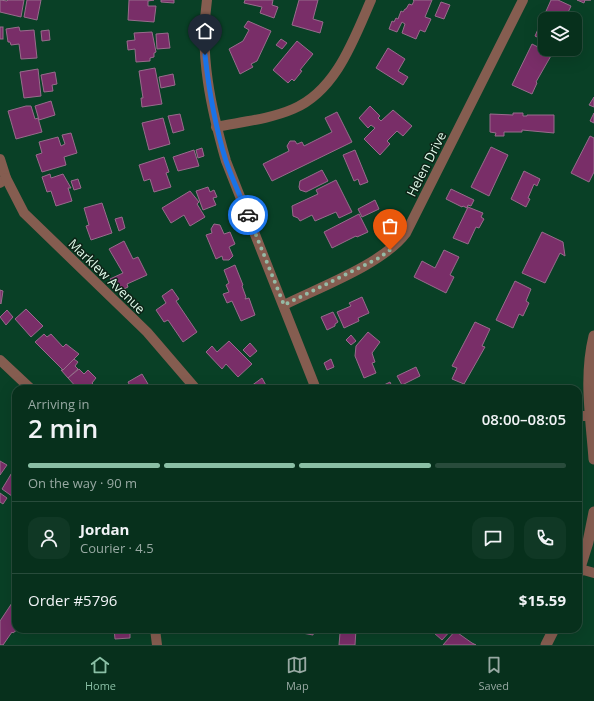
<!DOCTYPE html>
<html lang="en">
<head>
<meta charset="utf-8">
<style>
	body { margin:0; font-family:"Open Sans",sans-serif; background:#103825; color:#f1f3f6; height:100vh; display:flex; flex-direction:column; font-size:15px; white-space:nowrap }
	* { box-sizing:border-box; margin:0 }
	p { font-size:13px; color:#98a9a3 }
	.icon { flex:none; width:22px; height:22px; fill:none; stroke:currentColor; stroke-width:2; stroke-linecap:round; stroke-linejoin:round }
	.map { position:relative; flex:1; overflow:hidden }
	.drawer { position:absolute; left:12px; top:385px; width:570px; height:248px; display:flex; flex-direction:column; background:#07301c; border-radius:12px; box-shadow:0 4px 16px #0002,0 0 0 1px #284b3b }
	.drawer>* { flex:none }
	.buttons { position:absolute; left:538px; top:12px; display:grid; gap:8px }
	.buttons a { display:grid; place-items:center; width:44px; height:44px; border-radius:8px; background:#07301c; box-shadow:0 4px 16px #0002,0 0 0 1px #284b3b; font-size:20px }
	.pin { position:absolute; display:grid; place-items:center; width:34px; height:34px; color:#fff; margin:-41px -17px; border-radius:50% 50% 50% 0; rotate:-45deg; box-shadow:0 0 4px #0007 }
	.pin .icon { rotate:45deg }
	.courier { position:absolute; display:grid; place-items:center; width:40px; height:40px; margin:-20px; border:3px solid #1a73e8; border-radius:50%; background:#fff; color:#222; box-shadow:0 1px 5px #0007 }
	.summary em { font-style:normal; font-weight:600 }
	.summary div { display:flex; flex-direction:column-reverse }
	.summary { display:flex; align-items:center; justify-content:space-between; height:68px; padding:0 16px }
	h1 { font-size:26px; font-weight:600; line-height:30px }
	.bar { display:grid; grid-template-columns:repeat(4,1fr); gap:6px 4px; align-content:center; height:48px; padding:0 16px }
	.bar i { height:5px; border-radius:3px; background:#284b3b }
	.bar .selected { background:#8abfa5 }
	.bar p { grid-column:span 4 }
	.line { display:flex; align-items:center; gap:10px; padding:0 16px; border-top:1px solid #284b3b }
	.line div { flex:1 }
	.round { display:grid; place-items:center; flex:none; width:42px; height:42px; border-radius:12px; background:#103825 }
	.menu { display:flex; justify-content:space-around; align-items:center; height:56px; border-top:1px solid #284b3b; background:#07301c; font-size:11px; color:#98a9a3 }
	.menu a { display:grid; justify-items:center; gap:2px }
	.menu .selected { color:#8abfa5 }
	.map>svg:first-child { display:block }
</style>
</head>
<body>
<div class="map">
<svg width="594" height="645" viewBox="0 0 594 645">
	<rect width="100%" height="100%" fill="#094026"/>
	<g fill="#792e68" stroke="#986c8c">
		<path d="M0,0l7,1 1,-1h16l-3,17 -21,-5z"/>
		<path d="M27,0h14l-4,20 -13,-3z"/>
		<path d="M129,0h25l-6,1v5h8l-2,16 -26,-2z"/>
		<path d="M161,0h13v3l-13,-1z"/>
		<path d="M245,0h28l-1,5 6,2 -4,11 -14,-5 2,-6 -18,-4z"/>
		<path d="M299,0h19l-5,19 10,3 -3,11 -28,-8z"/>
		<path d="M413,0h19l-7,17 6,2 -6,13 -5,-2 -4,9 -14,-6 3,-9 -3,-2 -5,10 -8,-3 3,-8 2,1 2,-4 2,1 3,-8 2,1 2,-3h1l3,-5 3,1 2,-4z"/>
		<path d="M551,0h7l13,6 -6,13h-20v22l-10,-5z"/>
		<path d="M577,0h14h-6l-1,3z"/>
		<path d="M441,2l9,3 -6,14 -9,-3z"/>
		<path d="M248,21l23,10 -14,30 -6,3 2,3 -13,7 -11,-25 14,-8 6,-11 -5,-3z"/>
		<rect x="0" y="27" width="3" height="12"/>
		<path d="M19,27l1,4 14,-1 3,28 -16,1 -2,-15 -8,1 -1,-3h-2l-2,-13z"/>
		<path d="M49,30l1,10 -8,1 -1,-10z"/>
		<path d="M152,32l4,20 -2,1v4l-4,1v3l-14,1 -1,-13 -7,1 -1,-9 8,-1 -1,-7z"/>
		<path d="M168,33l2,15 -13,1 -1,-15z"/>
		<path d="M281,39l6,4 -5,6 -6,-4z"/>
		<path d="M297,41l16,13 -13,16 2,1 -8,10 -2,-2 -4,4 -15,-13z"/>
		<path d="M532,44l20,10 -16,28 1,1 -5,11 -20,-9z"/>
		<path d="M388,48l17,11 -7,12 10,6 -5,8 -27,-17z"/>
		<path d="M155,68l7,36 -20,3 -1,-9h2l-4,-27z"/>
		<path d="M38,69l3,27 -17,2 -4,-26z"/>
		<path d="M55,72l2,12 -5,1 1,6 -9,1 -3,-17z"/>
		<path d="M173,74l2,11 -14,3 -2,-11z"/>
		<path d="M594,97v10l-5,-2z"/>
		<path d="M51,101l4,14 -16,5 -4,-14z"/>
		<path d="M26,106h5l4,13 3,-1 4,14 -26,7 -8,-28z"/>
		<path d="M370,106l10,10 -2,2 3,3 12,-11 19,16 -9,10 -6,-5 -10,10 3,3 -10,11 -16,-16 11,-11 -4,-3 -3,3 -9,-10z"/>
		<path d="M337,112l15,30 -80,39 -9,-17 26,-13 -2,-5 3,-5h5l2,3 5,-2 2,4 28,-14 -7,-14z"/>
		<path d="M513,113h10v3h4v-1h27v18l-32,-3v2h-18v4h-9l1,-3 -6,-1v-18l23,1z"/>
		<path d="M594,113v10l-4,-2z"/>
		<path d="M180,114l4,16 -11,3 -5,-17z"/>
		<path d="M163,118l7,26 -21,6 -7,-27z"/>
		<path d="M71,133l6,20 -13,4 2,8 -24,7 -6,-17 6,-2 -3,-11 19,-5 3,9 4,-2 -3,-9z"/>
		<path d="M590,136l4,2v34l-5,10 -18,-9z"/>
		<path d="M491,147l17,8 -19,41 -18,-9z"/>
		<path d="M202,148l2,8 -6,2 -2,-8z"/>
		<path d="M194,150l5,16 -21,5 -5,-14z"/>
		<path d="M355,150l13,32 -8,3 -2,-6 -4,2 -11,-26z"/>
		<path d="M164,157l5,15 -3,1 5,14 -17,5 -4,-13 -6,2 -5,-16z"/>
		<path d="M322,170l6,11 -22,11 -6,-2 -1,-3 1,-6z"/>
		<path d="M524,171l16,8 -3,7 -3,-2 -6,14 2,1 -4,8 -15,-8z"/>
		<path d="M50,174l1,4 12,-4 8,14h-3l4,13 -16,5 -5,-15 -4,1 -5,-15z"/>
		<path d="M78,179l3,9 -7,2 -3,-9z"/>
		<path d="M336,180l16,32 -13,6 -3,-6 -21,9 -3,-6 -12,6 -2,-3 -5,-2 -1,-10 26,-12 -2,-4z"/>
		<path d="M208,187l2,5 4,-2 3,7 -4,1 3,7 -13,5 -7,-19z"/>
		<path d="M451,189l23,11 -3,6 -3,-1 -1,3 -4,-2 -1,1 -16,-8z"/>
		<path d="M190,191l9,11 -2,2 8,13 -15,9 -6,-11 -13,8 -9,-15z"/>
		<path d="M375,200l4,9 -17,8 -4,-8z"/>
		<path d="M102,203l10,30 -21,7 -5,-14 3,-1 -5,-17z"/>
		<path d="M468,207l15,6 -2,4 3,2 -5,9 -3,-1 -8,17 -15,-6z"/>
		<path d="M359,214l9,18 -11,5 -1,-1 -24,12 -8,-16z"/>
		<path d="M122,217l3,11 -6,3 -4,-12z"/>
		<path d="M214,224l6,1 4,9 6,-2 5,12 -6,3 4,9 -4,4h-6l-1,-4 -6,3 -10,-24 6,-2 -1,-4z"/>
		<path d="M542,232l21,10 2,14 -5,-3 -15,30 -23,-10z"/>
		<path d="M124,241l9,18 5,-2 9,18 -20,9 1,3 -8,4 -10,-12 13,-6 -14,-24z"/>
		<path d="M444,250l15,7 -9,18 4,2 -8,16 -32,-16 8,-16 13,7z"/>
		<path d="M235,265l8,20 -1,1 4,11 -1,2 4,-1 6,17 -14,6 -9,-20 -5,2 -4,-9 6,-2 -3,-7 3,-2 -5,-13z"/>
		<path d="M515,281l16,8 -5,12 3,2 -6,13 -4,-2 -6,14 -17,-8z"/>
		<path d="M172,289l7,10 -3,2 21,31 -14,10 -15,-22 -4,2 -8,-12 10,-7 -4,-7z"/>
		<path d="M0,290l3,1 -2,13 -1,-1z"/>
		<path d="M362,297l7,16 -11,5 1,3 -15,7 -7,-16 14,-6 -2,-3z"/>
		<path d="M26,309l17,17 -12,11 -16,-18z"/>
		<path d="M7,310l6,7 -7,8 -6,-8z"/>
		<path d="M333,312l5,10 -3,2v2l-8,4 -6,-13z"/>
		<path d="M475,322l15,7 -8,17 3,1 -21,37 -12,-5 5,-11 -5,-2z"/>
		<path d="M368,332l12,10 -8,11 3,9 -3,1 4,10 -12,5 -9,-22 1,-10z"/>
		<path d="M44,334l3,3 4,-3 12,13 3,-3 13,10 -16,16 -28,-28z"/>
		<path d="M351,335l5,6 -5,4 -5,-5z"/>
		<path d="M229,341l23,23 -14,13 -12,-13 -4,5 -16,-17 6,-6 5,6z"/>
		<path d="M250,343l7,8 -7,6 -7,-7z"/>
		<path d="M74,359l4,3 -3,4 3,3 -10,9 -7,-8h2z"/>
		<path d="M331,359l3,8 -7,3 -3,-7z"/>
		<path d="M416,367l4,9 -18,9 -5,-9z"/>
		<path d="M79,369l5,5 4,-4 8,8 -4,5 5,6h-19l-10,-11z"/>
		<path d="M142,374l9,15 -20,-1 -3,-6z"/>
		<path d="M262,378l6,11h-21z"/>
		<path d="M390,382l3,7h-14l-1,-1z"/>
		<path d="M0,461l7,4 -7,10z"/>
		<path d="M16,466v33l-14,-10z"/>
		<path d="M0,493l7,5 -4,6 -3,-2z"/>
		<path d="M16,597v32h2l-5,4 -1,-1 -9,13h-3v-24z"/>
		<path d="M114,629h16v9l-15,1z"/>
		<path d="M298,629h16l-1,6 -16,-3z"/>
		<path d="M334,629h22l-1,16h-16l1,-12z"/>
		<path d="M438,629h14l-10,11 -8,-7z"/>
		<path d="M455,631l17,12 4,2h-33z"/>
	</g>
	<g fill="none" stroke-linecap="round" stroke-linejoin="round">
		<g stroke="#855d50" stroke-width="10">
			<path d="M207,0c-8,54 4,109 19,161l90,228"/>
			<path d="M216,127c25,-5 54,-8 77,-18 43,-18 61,-70 78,-109"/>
			<path d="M0,159l6,19 -6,5"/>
			<path d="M6,178l18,35 123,119 49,57"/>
			<path d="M284,305c36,-18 99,-41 122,-72l117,-233"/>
			<path d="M0,360l31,29"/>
			<path d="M578,416h12"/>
			<path d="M580,569l14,4"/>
			<path d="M155,629l2,16"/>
		</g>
		<g stroke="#855d50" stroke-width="11">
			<path d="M594,336c-10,41 -3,81 0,123"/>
			<path d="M578,574l10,-32 6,-30"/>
			<path d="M546,645l8,-16"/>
		</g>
	</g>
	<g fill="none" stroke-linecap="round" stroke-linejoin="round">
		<path stroke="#95baa5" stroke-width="4" stroke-dasharray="0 7.2" d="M248,215l36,90 95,-47 11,-8"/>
		<path stroke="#1a73e8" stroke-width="5" d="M205,55c4,36 10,71 21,106 6,18 15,36 22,54"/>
	</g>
	<g text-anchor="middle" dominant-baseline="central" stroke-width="3" stroke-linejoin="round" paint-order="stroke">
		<g font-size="13" fill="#e0fbea" stroke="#0d2216">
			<text transform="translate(426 164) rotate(-63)">Helen Drive</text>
			<text transform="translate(107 276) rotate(44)">Marklew Avenue</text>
		</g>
	</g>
</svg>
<div class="buttons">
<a><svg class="icon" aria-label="layers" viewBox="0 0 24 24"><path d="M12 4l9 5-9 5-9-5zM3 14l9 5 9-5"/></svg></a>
</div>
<div class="pin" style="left:390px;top:250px;background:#ea580c"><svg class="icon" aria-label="bag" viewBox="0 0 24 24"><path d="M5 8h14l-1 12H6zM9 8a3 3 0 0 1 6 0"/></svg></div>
<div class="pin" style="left:205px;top:55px;background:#1f2937"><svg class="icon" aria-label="home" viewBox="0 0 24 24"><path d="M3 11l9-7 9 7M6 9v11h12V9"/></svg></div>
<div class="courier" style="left:248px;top:215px"><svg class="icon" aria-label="car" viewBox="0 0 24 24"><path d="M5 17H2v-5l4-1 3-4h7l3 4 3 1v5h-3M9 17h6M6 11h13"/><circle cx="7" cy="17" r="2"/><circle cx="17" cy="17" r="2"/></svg></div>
<section class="drawer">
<div class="summary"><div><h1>2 min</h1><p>Arriving in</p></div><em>08:00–08:05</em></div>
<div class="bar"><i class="selected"></i><i class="selected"></i><i class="selected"></i><i></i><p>On the way · 90 m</p></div>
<div class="line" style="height:72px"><a class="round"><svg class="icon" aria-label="person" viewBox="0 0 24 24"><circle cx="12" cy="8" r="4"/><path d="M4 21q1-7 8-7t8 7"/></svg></a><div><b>Jordan</b><p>Courier · 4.5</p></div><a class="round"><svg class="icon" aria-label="chat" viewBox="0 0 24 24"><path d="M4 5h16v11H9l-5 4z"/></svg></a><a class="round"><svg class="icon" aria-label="phone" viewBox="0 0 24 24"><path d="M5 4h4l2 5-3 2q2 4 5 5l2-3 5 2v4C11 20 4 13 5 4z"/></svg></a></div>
<div class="line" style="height:52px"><div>Order #5796</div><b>$15.59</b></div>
</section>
</div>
<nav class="menu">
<a class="selected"><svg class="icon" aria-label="home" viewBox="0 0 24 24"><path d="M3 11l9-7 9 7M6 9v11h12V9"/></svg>Home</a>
<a><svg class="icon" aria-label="map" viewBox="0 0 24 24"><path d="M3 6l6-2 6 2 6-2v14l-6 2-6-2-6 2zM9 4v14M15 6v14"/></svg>Map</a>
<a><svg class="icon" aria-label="saved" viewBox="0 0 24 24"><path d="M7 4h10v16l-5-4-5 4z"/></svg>Saved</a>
</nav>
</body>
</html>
